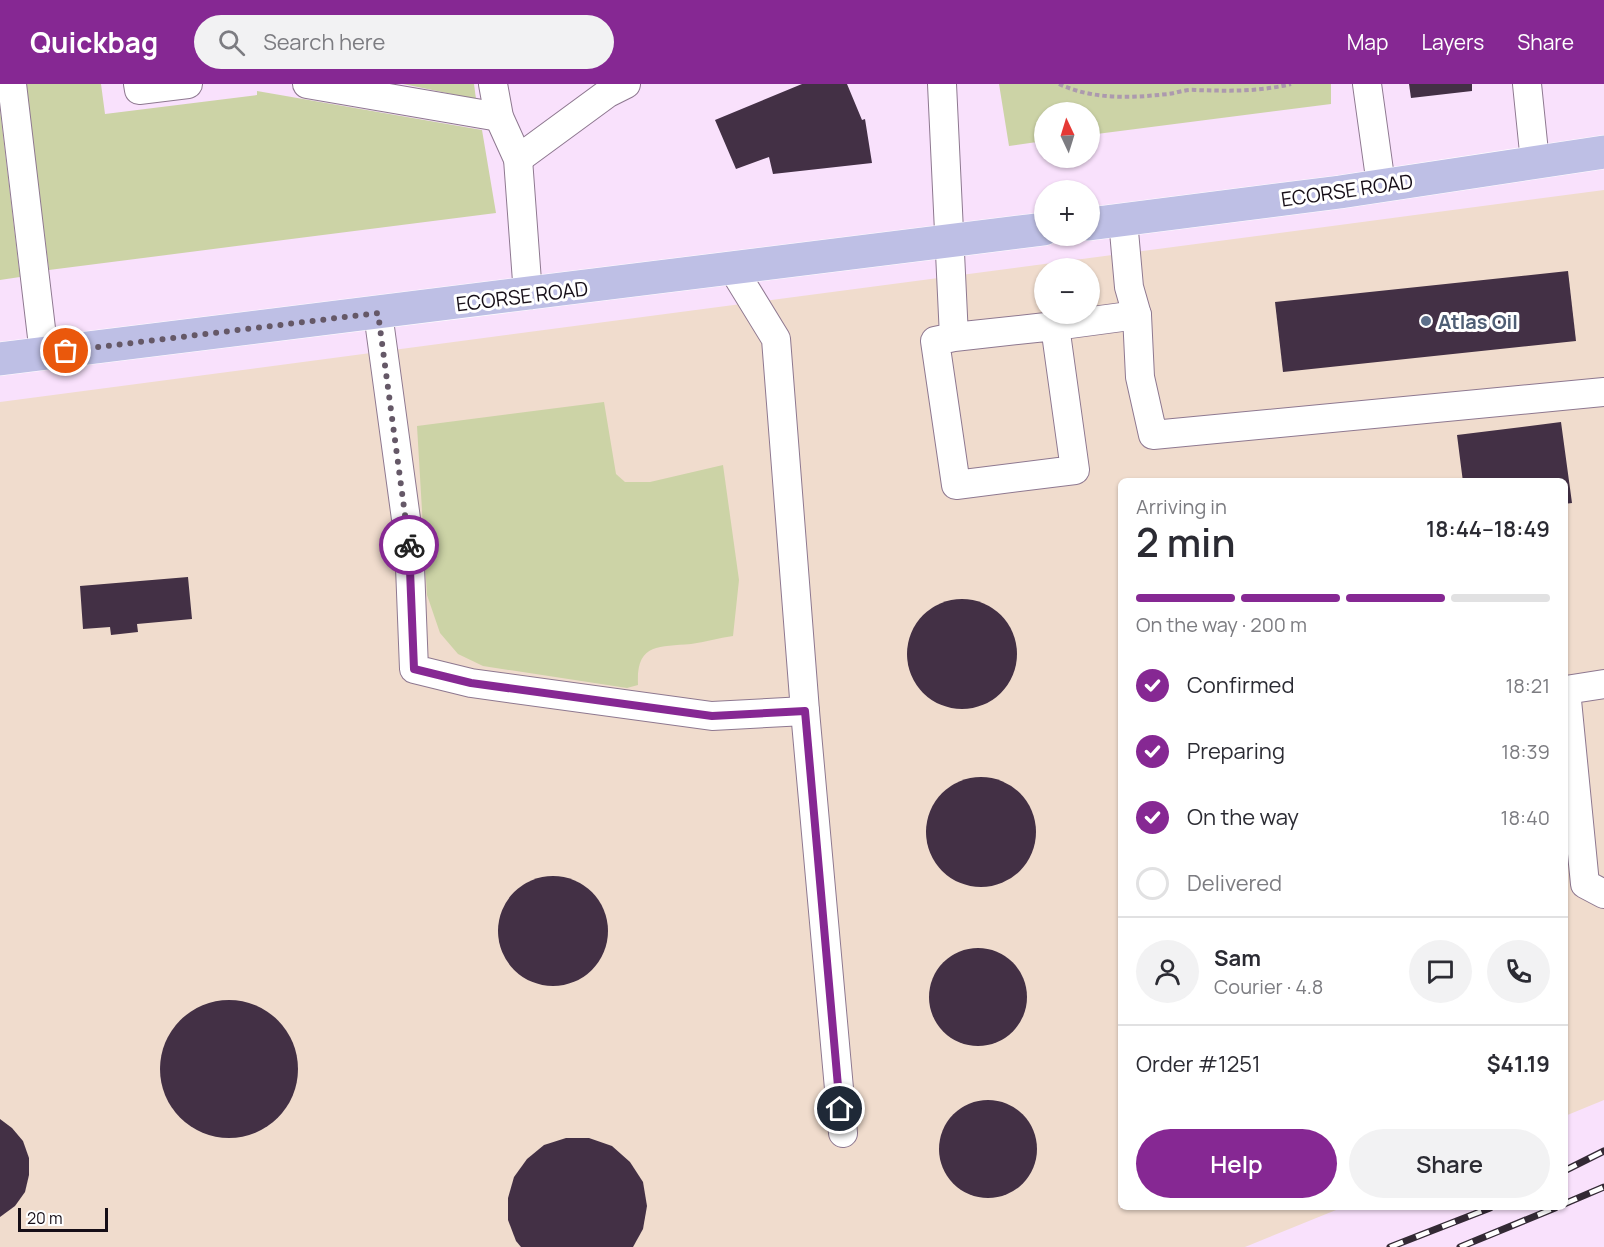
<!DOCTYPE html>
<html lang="en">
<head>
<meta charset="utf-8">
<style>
	body { margin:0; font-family:Manrope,sans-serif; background:#f2f2f3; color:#2b2b33; height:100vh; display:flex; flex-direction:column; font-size:22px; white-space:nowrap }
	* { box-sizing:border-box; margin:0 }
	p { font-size:20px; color:#7c7c81 }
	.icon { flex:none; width:33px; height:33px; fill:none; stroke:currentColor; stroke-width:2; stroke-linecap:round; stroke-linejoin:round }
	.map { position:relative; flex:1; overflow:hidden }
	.sheet { position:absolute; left:1118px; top:394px; width:450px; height:732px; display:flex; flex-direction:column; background:#fff; border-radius:9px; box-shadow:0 2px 4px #0004 }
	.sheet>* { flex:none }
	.needle { width:39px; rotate:356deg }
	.tools { position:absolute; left:1034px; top:18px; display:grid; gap:12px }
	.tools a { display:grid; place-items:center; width:66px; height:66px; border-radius:50%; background:#fff; box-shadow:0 2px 4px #0004; font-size:30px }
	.scale { position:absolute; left:18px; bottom:15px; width:90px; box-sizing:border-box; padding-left:6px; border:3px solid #160e17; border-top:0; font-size:16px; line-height:21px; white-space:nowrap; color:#160e17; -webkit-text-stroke:4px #fff; paint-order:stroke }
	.pin { position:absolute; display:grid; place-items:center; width:51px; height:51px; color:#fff; margin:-26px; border:3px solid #fff; border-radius:50%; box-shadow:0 2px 6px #0007 }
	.courier { position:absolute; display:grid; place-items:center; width:60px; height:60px; margin:-30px; border:4px solid #862893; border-radius:50%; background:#fff; color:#222; box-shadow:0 2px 8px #0007 }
	.headline em { font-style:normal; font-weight:600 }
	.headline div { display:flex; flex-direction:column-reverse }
	.headline { display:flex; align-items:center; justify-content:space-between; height:102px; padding:0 18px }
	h1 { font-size:39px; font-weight:600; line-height:45px }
	.bar { display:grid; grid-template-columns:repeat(4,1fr); gap:9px 6px; align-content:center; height:72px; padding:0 18px }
	.bar i { height:8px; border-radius:4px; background:#e1e1e2 }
	.bar .on { background:#862893 }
	.bar p { grid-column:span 4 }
	.line { display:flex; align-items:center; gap:15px; padding:0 18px; border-top:2px solid #e1e1e2 }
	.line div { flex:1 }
	.round { display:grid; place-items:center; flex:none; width:63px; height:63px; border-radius:32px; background:#f2f2f3 }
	ol { padding:0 18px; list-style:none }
	li { display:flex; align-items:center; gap:18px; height:66px }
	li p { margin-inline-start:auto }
	li .icon { padding:6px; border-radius:50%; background:#862893; color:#fff; stroke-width:4 }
	li:last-child { color:#7c7c81 }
	li i { width:33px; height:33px; border:3px solid #e1e1e2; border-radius:50% }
	.action { display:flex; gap:12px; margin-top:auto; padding:12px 18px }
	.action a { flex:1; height:69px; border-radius:36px; background:#862893; color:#fff; font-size:24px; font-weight:600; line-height:69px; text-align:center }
	.action a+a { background:#f2f2f3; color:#2b2b33 }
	header { display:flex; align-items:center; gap:36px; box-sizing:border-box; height:84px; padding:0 30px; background:#862893; color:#fff }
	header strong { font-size:28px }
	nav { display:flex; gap:33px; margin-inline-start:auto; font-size:21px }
	.search { width:420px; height:54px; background:#f2f2f3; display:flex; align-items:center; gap:15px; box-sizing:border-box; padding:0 21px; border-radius:33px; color:#7c7c81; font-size:22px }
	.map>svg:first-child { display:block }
</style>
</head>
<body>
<header>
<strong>Quickbag</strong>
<div class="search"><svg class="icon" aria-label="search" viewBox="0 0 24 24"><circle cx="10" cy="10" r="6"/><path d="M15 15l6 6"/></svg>Search here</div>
<nav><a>Map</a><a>Layers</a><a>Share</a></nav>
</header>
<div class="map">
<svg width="1604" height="1163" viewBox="0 0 1604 1163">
	<rect width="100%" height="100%" fill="#f9e1fc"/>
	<path fill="#f0dccd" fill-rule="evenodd" d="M1604,106v910l-39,16 -1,-634h-444v726h221l-96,39h-1245v-845zM1044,184h45v46h-45z"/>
	<g fill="#ccd3a6">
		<path d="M25,0h76l4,30 152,-19v-4l225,39 14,83 -447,57z"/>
		<path d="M403,0h71l2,15z"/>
		<path d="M999,0h332v20l-242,31v-23h-45v29l-35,5z"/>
		<path d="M0,25l20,168 -20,3z"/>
		<path d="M604,318l12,72 9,8h25l73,-17 16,115 -6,56c-14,2 -28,6 -42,8 -33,3 -55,-1 -53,41l-11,3 -144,-22 -25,-12 -18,-21 -13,-38 -10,-169z"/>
	</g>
	<g fill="#433045">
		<path d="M802,0h45l15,36 3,-1 7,44 -99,11 -4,-17 -33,12 -21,-49z"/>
		<path d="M1409,0h63v7l-61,7z"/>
		<path d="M1568,187l8,70 -293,31 -8,-70z"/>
		<path d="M1561,338l11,81 -8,1v-22h-101l-6,-47z"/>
		<path d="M188,493l4,42 -55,5 1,8 -27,3 -1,-8 -27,2 -3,-43z"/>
		<circle cx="962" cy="570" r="55"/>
		<circle cx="981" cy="748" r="55"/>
		<circle cx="553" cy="847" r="55"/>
		<circle cx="978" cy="913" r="49"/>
		<circle cx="229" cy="985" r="69"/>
		<circle cx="988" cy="1065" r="49"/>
		<path d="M0,1035l12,9 11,13 6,17v17l-4,17 -10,14 -15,11z"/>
		<path d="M566,1054h23l23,8 18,16 13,20 4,24 -4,23 -10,18h-112l-5,-6 -8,-21v-22l6,-21 13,-18 17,-14z"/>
	</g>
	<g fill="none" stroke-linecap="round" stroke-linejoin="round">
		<defs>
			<g id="minor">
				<path d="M12,0l32,270"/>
				<path d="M138,0l1,6 49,-6"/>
				<path d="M307,0l192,33"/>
				<path d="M493,0l6,33 19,42 10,136"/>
				<path d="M942,0l12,253 -19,4 21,144 119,-15 -20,-144 -101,11"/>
				<path d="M1367,0l14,101"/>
				<path d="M1527,0l8,78"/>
				<path d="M518,75l90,-66 18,-9"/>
				<path d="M1123,136l6,67 8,28 3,62 13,58 451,-43"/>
				<path d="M733,185l43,70 29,372 38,422"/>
				<path d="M378,229l31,228 5,128 57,14 241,33 93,-5"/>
				<path d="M1055,242l82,-11"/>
				<path d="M1604,600l-38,6 19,194 19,10"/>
			</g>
			<g id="major">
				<path d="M1089,140l251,-32 264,-40"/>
				<path d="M0,275l1044,-130"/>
			</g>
		</defs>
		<use href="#minor" stroke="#8e7890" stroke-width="30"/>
		<use href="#major" stroke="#fff" stroke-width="34"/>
		<path stroke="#ac99ae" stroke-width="4" stroke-dasharray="4.5 3" stroke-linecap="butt" d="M1059,0c35,16 72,14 109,10 9,-1 18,-5 27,-4 33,1 63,2 96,-6"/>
		<use href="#minor" stroke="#fff" stroke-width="28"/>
		<use href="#major" stroke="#bebfe5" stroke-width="33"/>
		<defs>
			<g id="rail">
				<path d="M1564,1087l40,-20"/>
				<path d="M1564,1120l40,-17"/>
				<path d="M1390,1163l100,-39"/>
				<path d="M1460,1163l95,-39"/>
			</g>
		</defs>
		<use href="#rail" stroke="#332934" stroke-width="7"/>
		<use href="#rail" stroke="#fff" stroke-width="4.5" stroke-dasharray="14" stroke-linecap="butt"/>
	</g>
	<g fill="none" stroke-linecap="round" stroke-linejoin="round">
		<path stroke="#655867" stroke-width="6" stroke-dasharray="0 10.8" d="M66,267l312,-38 31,232"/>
		<path stroke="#862893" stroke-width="8" d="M409,461l5,124 57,14 241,33 93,-5 35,398"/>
	</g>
	<circle fill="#5c6f8a" stroke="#fff" stroke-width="2" cx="1426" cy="237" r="6"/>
	<g text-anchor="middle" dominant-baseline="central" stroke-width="6" stroke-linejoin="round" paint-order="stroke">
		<g font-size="20" fill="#160e17" stroke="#fff">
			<text transform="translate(1347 106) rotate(-8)">ECORSE ROAD</text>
			<text transform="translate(522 212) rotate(-7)">ECORSE ROAD</text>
		</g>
		<g font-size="20" font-weight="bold" fill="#4e5e75" stroke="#fff" text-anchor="start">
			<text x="1438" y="237">Atlas Oil</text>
		</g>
	</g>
</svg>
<div class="tools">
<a><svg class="needle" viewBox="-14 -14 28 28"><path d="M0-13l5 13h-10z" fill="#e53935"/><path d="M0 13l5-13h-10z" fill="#7c7c81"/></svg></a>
<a>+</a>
<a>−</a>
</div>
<div class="scale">20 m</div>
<div class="pin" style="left:66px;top:267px;background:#ea580c"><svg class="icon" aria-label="bag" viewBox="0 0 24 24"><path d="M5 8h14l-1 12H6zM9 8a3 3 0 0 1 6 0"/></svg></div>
<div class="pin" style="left:840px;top:1025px;background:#1f2937"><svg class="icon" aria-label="home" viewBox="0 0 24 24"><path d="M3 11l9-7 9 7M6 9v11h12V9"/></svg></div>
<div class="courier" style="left:409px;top:461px"><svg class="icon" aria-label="bike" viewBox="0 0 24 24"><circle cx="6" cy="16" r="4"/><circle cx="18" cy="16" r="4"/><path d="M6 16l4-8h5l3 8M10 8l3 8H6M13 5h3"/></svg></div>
<section class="sheet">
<div class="headline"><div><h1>2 min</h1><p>Arriving in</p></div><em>18:44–18:49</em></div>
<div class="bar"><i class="on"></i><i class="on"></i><i class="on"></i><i></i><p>On the way · 200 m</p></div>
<ol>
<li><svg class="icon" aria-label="check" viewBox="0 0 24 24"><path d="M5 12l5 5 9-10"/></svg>Confirmed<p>18:21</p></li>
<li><svg class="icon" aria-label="check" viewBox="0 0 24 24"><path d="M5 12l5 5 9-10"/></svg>Preparing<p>18:39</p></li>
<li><svg class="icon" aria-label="check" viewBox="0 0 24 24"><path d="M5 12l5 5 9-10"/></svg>On the way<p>18:40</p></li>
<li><i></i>Delivered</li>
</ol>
<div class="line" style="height:108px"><a class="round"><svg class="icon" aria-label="person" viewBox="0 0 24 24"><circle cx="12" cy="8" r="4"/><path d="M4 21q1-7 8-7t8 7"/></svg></a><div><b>Sam</b><p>Courier · 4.8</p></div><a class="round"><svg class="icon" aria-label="chat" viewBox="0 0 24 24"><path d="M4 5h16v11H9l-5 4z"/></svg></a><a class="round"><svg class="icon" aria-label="phone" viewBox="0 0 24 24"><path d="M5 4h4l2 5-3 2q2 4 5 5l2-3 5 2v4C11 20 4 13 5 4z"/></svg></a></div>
<div class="line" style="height:78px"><div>Order #1251</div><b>$41.19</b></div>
<div class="action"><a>Help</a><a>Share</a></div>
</section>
</div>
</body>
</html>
